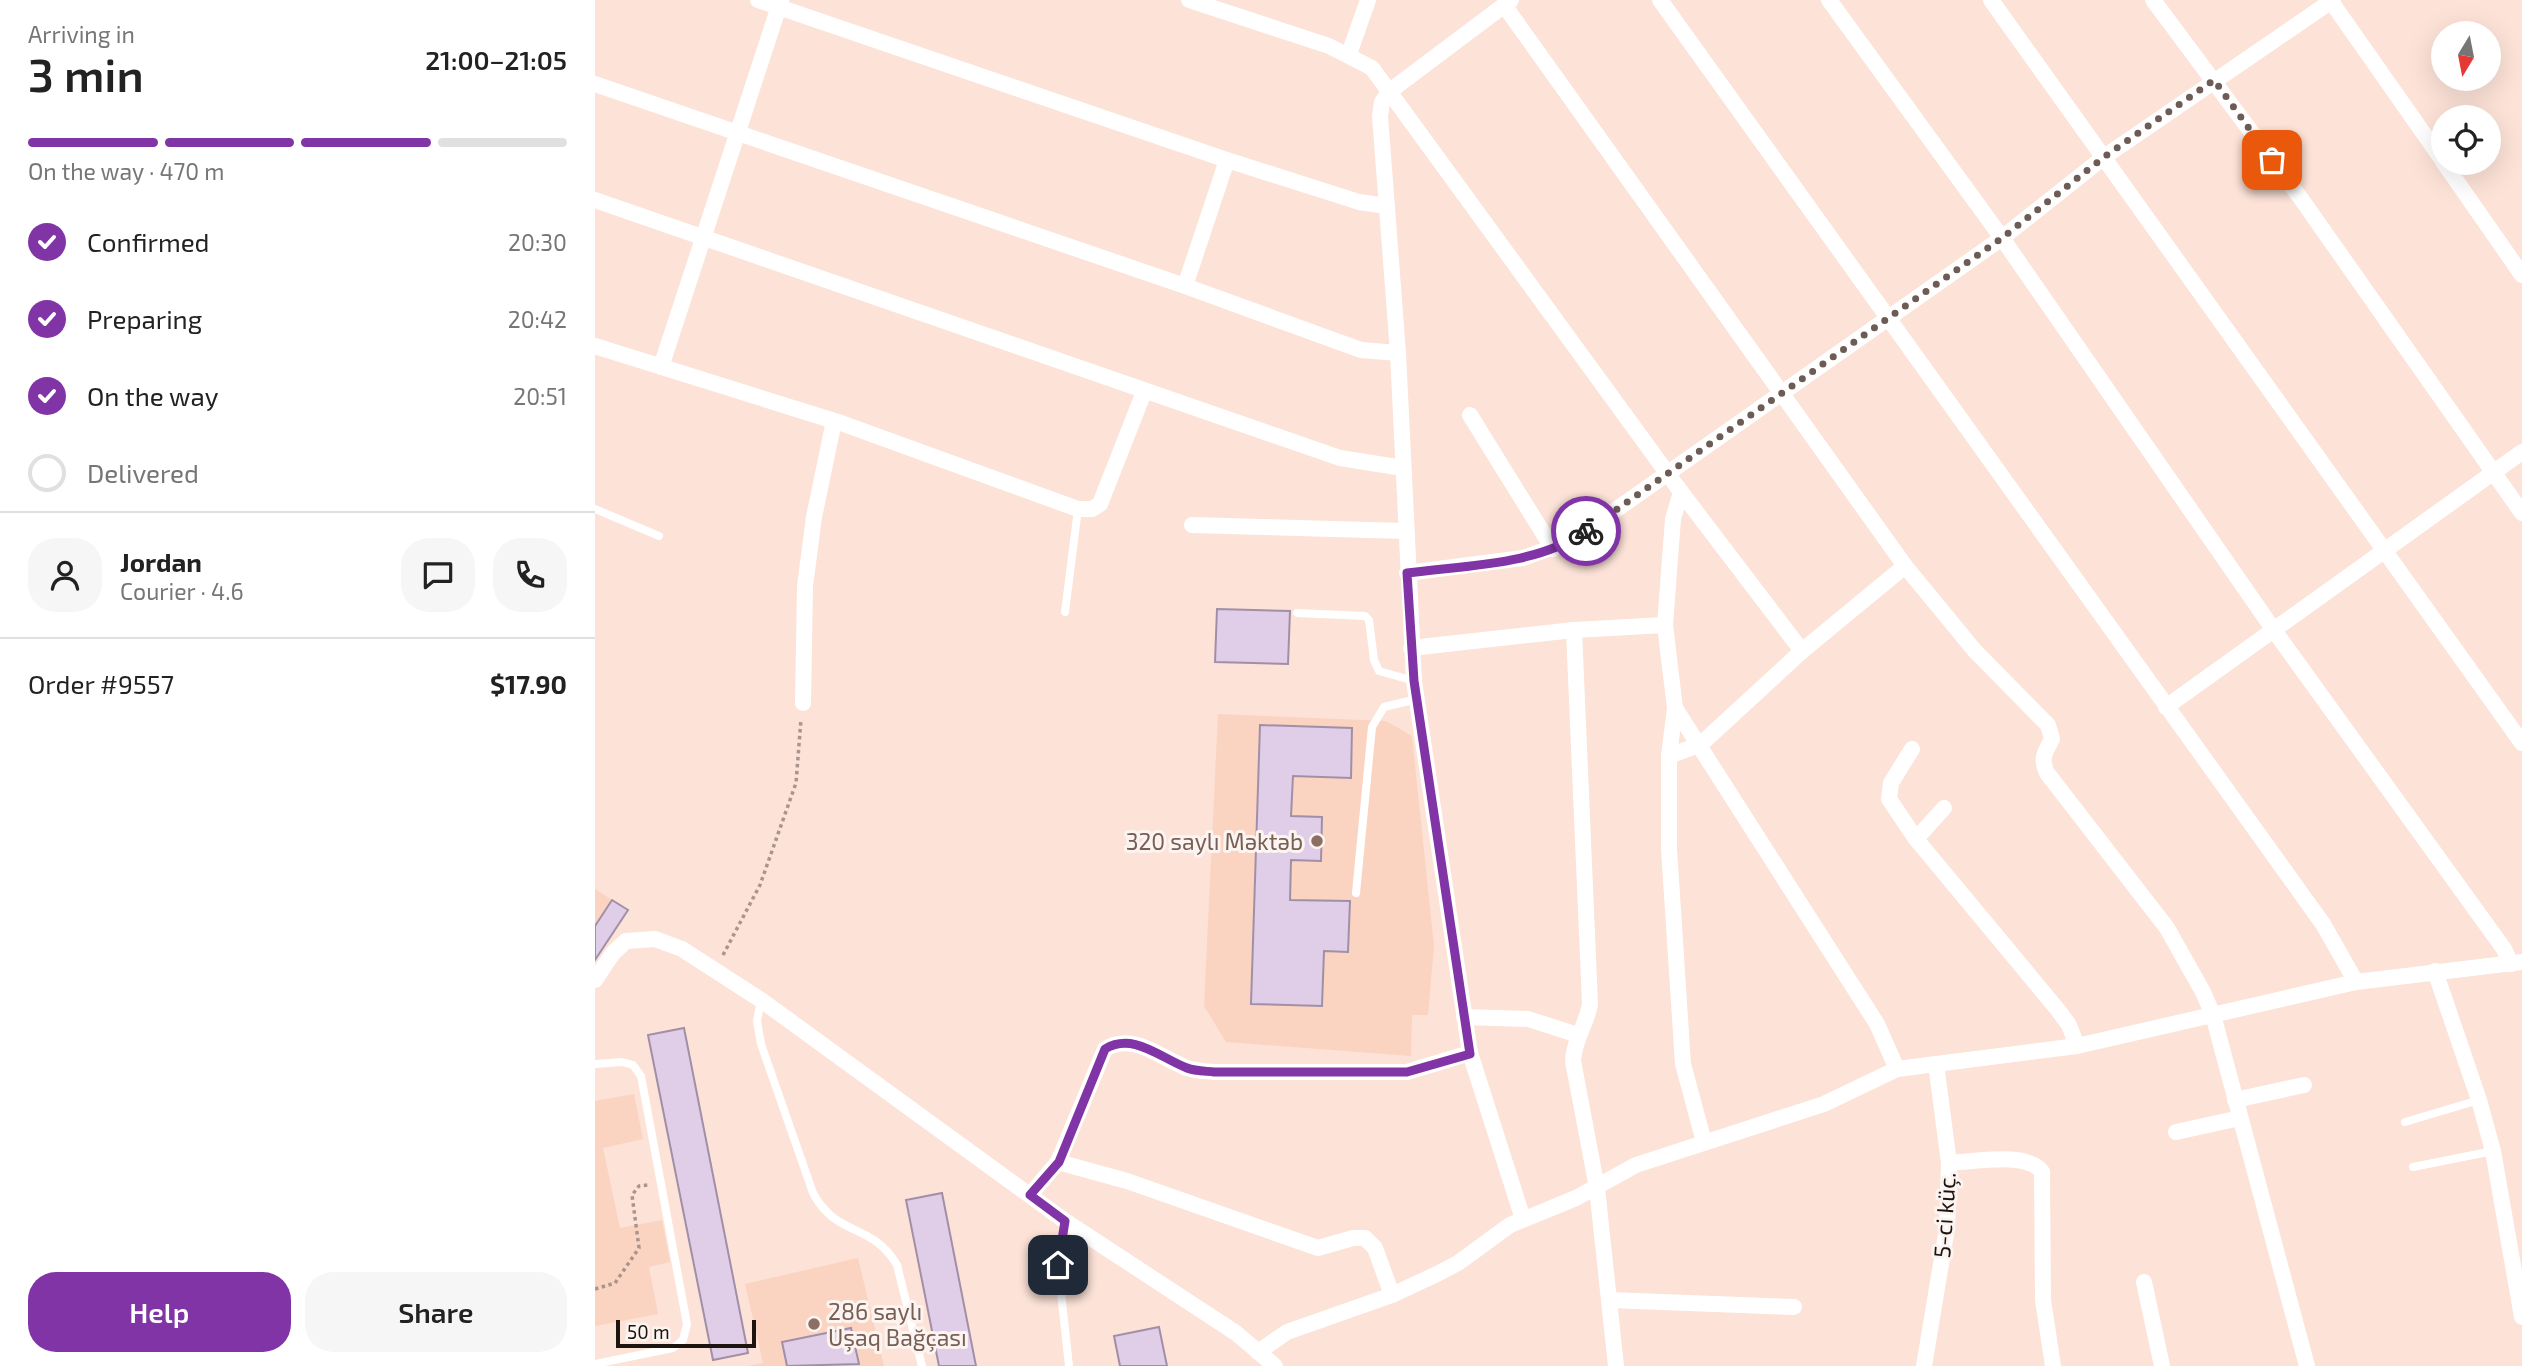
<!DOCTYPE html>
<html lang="en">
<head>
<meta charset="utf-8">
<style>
	body { margin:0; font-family:"Exo 2",sans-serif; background:#f6f6f6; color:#222; height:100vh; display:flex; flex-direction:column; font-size:26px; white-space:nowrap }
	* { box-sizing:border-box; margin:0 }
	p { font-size:23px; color:#767676 }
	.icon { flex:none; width:38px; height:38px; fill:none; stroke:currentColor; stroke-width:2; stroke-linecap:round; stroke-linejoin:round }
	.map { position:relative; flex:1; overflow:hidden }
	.panel { display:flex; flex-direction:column; background:#fff; width:595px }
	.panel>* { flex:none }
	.needle { width:46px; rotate:190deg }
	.tools { position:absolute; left:1836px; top:21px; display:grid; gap:14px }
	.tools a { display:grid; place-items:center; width:70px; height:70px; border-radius:50%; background:#fff; box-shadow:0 7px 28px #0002; font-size:35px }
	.scale { position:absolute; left:21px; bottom:18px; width:140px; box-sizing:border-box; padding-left:7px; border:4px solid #1e140f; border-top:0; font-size:19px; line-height:24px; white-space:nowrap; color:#1e140f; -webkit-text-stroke:5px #fbf4f1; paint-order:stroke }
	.pin { position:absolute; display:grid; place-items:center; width:60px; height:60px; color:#fff; margin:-30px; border-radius:14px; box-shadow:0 4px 10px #0006 }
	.courier { position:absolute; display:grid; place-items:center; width:70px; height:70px; margin:-35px; border:5px solid #8134a5; border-radius:50%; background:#fff; color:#222; box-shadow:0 2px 9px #0007 }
	.headline em { font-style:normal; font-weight:600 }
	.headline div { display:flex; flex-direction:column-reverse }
	.headline { display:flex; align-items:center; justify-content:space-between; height:119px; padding:0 28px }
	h1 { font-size:46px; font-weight:600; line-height:52px }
	.bar { display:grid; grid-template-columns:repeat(4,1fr); gap:10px 7px; align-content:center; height:84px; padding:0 28px }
	.bar i { height:9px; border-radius:5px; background:#e0e0e0 }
	.bar .selected { background:#8134a5 }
	.bar p { grid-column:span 4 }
	.line { display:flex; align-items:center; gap:18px; padding:0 28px; border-top:2px solid #e0e0e0 }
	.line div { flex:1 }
	.round { display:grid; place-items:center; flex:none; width:74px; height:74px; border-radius:28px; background:#f6f6f6 }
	ol { padding:0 28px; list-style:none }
	li { display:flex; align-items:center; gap:21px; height:77px }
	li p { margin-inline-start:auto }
	li .icon { padding:7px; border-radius:50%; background:#8134a5; color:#fff; stroke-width:4 }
	li:last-child { color:#767676 }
	li i { width:38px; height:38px; border:4px solid #e0e0e0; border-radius:50% }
	.cta { display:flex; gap:14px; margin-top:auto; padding:14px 28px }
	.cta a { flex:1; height:80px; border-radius:28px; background:#8134a5; color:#fff; font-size:28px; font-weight:600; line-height:80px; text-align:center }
	.cta a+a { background:#f6f6f6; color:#222 }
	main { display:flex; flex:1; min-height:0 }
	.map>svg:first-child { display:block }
</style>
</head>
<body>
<main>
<section class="panel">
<div class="headline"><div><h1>3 min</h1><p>Arriving in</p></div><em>21:00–21:05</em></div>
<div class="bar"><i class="selected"></i><i class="selected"></i><i class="selected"></i><i></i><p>On the way · 470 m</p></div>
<ol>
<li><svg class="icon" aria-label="check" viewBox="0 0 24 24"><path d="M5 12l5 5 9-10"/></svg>Confirmed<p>20:30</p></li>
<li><svg class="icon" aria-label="check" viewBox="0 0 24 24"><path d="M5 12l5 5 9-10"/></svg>Preparing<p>20:42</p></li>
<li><svg class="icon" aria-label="check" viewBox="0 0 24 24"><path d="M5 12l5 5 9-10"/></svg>On the way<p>20:51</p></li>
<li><i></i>Delivered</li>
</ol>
<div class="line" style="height:126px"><a class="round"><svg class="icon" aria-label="person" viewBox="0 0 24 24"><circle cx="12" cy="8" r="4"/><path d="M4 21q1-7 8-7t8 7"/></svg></a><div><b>Jordan</b><p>Courier · 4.6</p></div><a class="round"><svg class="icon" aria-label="chat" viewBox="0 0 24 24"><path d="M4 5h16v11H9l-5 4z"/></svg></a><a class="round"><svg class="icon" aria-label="phone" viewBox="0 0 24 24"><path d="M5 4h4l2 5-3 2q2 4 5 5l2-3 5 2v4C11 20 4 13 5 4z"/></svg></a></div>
<div class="line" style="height:91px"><div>Order #9557</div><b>$17.90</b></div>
<div class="cta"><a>Help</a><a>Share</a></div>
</section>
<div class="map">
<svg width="1927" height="1366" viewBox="0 0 1927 1366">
	<rect width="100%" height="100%" fill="#fce2d7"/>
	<g fill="#fbd3c1">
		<path d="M623,714l168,7 26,15 22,210 -6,69h-16l-1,41 -185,-14 -22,-36z"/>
		<path d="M0,889l17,11 -17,26z"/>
		<path d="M39,1094l9,45 -40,9 17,80 42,-8 8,42 -21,5 9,47 -63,12v-225z"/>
		<path d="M263,1258l26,108h-136l15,-3 -18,-79z"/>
	</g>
	<g fill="#e0cde7" stroke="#a18fa8" stroke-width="2">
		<path d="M622,609l73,2 -2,53 -73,-2z"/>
		<path d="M665,725l92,3 -1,50 -58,-2 -2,40 31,1 -1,44 -30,-1 -1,40 60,1 -2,51 -24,-1 -2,55 -71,-2z"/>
		<path d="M17,900l16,10 -33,50v-34z"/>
		<path d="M89,1028l64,325 -35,7 -65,-325z"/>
		<path d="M347,1193l34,173h-37l-33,-166z"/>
		<path d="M564,1327l8,39h-47l-6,-30z"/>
		<path d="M256,1328l8,36 -72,2 -5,-24z"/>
	</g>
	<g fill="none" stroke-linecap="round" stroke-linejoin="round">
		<g stroke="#a9958d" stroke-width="3.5" stroke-dasharray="3.5 3.5" stroke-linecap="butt">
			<path d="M128,955l37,-70 36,-102 5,-64"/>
			<path d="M0,1289l20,-6 24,-35 -7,-53 7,-9 9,-1"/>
		</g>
		<g stroke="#fff" stroke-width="8">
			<path d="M0,509l64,27"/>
			<path d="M470,612l13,-103"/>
			<path d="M702,613l68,3 4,4 5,40 5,11 35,10"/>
			<path d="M761,893l16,-166 12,-20 33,-8"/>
			<path d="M166,1000l-4,21 4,23 52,149c24,45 59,29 84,72l25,101"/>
			<path d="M0,1064l27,-2 11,3 8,11 46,248 -4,16 -10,8 -78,16"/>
			<path d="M1810,1122l74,-22"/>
			<path d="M1818,1167l80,-16"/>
			<path d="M470,1221l-7,44 11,101"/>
		</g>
		<g stroke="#fff" stroke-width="16">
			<path d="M163,0l469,160 132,42 28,4"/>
			<path d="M594,0l140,46 43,22 309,424 121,159"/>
			<path d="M916,0l-121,91 -8,11 -2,14 18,237 16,328 56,372 53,166"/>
			<path d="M1065,0l663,924 33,58"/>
			<path d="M1234,0l173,238 271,391 231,320 7,15"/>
			<path d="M1396,0l531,743"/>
			<path d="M1558,0l149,200 220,313"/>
			<path d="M1735,0l113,161"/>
			<path d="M909,5l401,561 70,85 73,74 4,14c-7,13 -12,20 -5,34l120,155 36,64 10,23 94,351"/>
			<path d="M754,54l19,-54"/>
			<path d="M0,84l590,202 176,64 37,3"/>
			<path d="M1849,163l78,112"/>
			<path d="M0,200l745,258 63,10"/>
			<path d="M590,286l42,-126"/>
			<path d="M0,346l246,77 237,86h14l8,-5 44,-112"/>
			<path d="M66,367l120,-367"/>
			<path d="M875,415l83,134"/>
			<path d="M1086,492l-8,27 -8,106 10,83 -6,48v93l14,215 21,78"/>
			<path d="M597,525l213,6"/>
			<path d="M812,573l116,-15 50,-18 429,-302 102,-81 229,-157"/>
			<path d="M979,630l16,374c-3,20 -16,35 -17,57l24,127 19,178"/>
			<path d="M816,648l163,-18 91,-5"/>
			<path d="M208,703l2,-117 9,-69 20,-96"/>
			<path d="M1571,707l356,-255"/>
			<path d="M1080,708l202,316 20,45"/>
			<path d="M1317,749l-21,34 -2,16 27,40 142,171 11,15 8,21"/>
			<path d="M1074,756l32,-12 101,-93 103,-85"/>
			<path d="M1321,839l28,-31"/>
			<path d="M1840,971l44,129 14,51 29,166"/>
			<path d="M0,980l18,-27 13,-12 29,-2 27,10 79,51 304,221 171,112 39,33"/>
			<path d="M869,1017l64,2 50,16"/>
			<path d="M1640,1100l69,-15"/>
			<path d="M1581,1132l64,-14"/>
			<path d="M463,1162l69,19 191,67 35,-10h12l10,10 17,47"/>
			<path d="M1354,1163c24,-1 79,-12 93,9l1,128 10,66"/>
			<path d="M435,1195l28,-33 47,-113c28,-17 54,8 82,19 8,3 18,3 27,4h193l63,-19"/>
			<path d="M1549,1282l18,84"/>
			<path d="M1014,1300l185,7"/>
			<path d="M663,1352l29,-20 105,-37 45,-21 21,-11 52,-38 66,-27 60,-33 188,-61 73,-35 180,-23 279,-64 166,-20"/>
			<path d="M1329,1366l23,-138 2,-65 -13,-99"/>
		</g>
	</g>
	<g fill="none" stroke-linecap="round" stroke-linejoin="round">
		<path stroke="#6c5c55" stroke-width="7" stroke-dasharray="0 12.6" d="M991,531l416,-293 102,-81 110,-77 58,80"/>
		<path stroke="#8134a5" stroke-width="9" d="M463,1265l7,-44 -35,-26 29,-33 46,-113c28,-17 54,8 82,19 8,3 18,3 27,4h193l63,-18 -56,-373 -7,-108c58,-8 129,-7 179,-42"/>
	</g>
	<g fill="#8d6e63" stroke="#fbf4f1" stroke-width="2.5">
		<circle cx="722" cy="841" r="7"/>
		<circle cx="219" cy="1324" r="7"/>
	</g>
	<g text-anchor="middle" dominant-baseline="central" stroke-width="6" stroke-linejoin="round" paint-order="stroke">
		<g font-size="23" fill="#785e54" stroke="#fbf4f1" text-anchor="end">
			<text x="708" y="841">320 saylı Məktəb</text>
			<text x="233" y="1311" text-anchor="start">286 saylı<tspan x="233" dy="26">Uşaq Bağçası</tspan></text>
		</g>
		<g font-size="23" fill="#1e140f" stroke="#fbf4f1">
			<text transform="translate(1349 1215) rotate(-86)">5-ci küç.</text>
		</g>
	</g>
</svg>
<div class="tools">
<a><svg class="needle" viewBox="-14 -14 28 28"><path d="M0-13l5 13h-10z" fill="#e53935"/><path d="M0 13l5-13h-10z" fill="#767676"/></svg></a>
<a><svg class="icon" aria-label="locate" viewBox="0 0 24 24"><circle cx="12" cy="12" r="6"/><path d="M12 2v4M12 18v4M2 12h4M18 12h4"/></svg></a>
</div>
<div class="scale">50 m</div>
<div class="pin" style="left:1677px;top:160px;background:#ea580c"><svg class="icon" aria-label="bag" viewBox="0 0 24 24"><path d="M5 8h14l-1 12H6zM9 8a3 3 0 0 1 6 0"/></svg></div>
<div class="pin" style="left:463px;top:1265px;background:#1f2937"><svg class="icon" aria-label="home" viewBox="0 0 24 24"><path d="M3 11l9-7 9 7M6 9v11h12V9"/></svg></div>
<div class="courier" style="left:991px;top:531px"><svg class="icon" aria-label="bike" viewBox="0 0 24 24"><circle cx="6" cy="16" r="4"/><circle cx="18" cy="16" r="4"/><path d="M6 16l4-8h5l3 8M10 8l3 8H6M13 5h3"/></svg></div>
</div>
</main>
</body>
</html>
